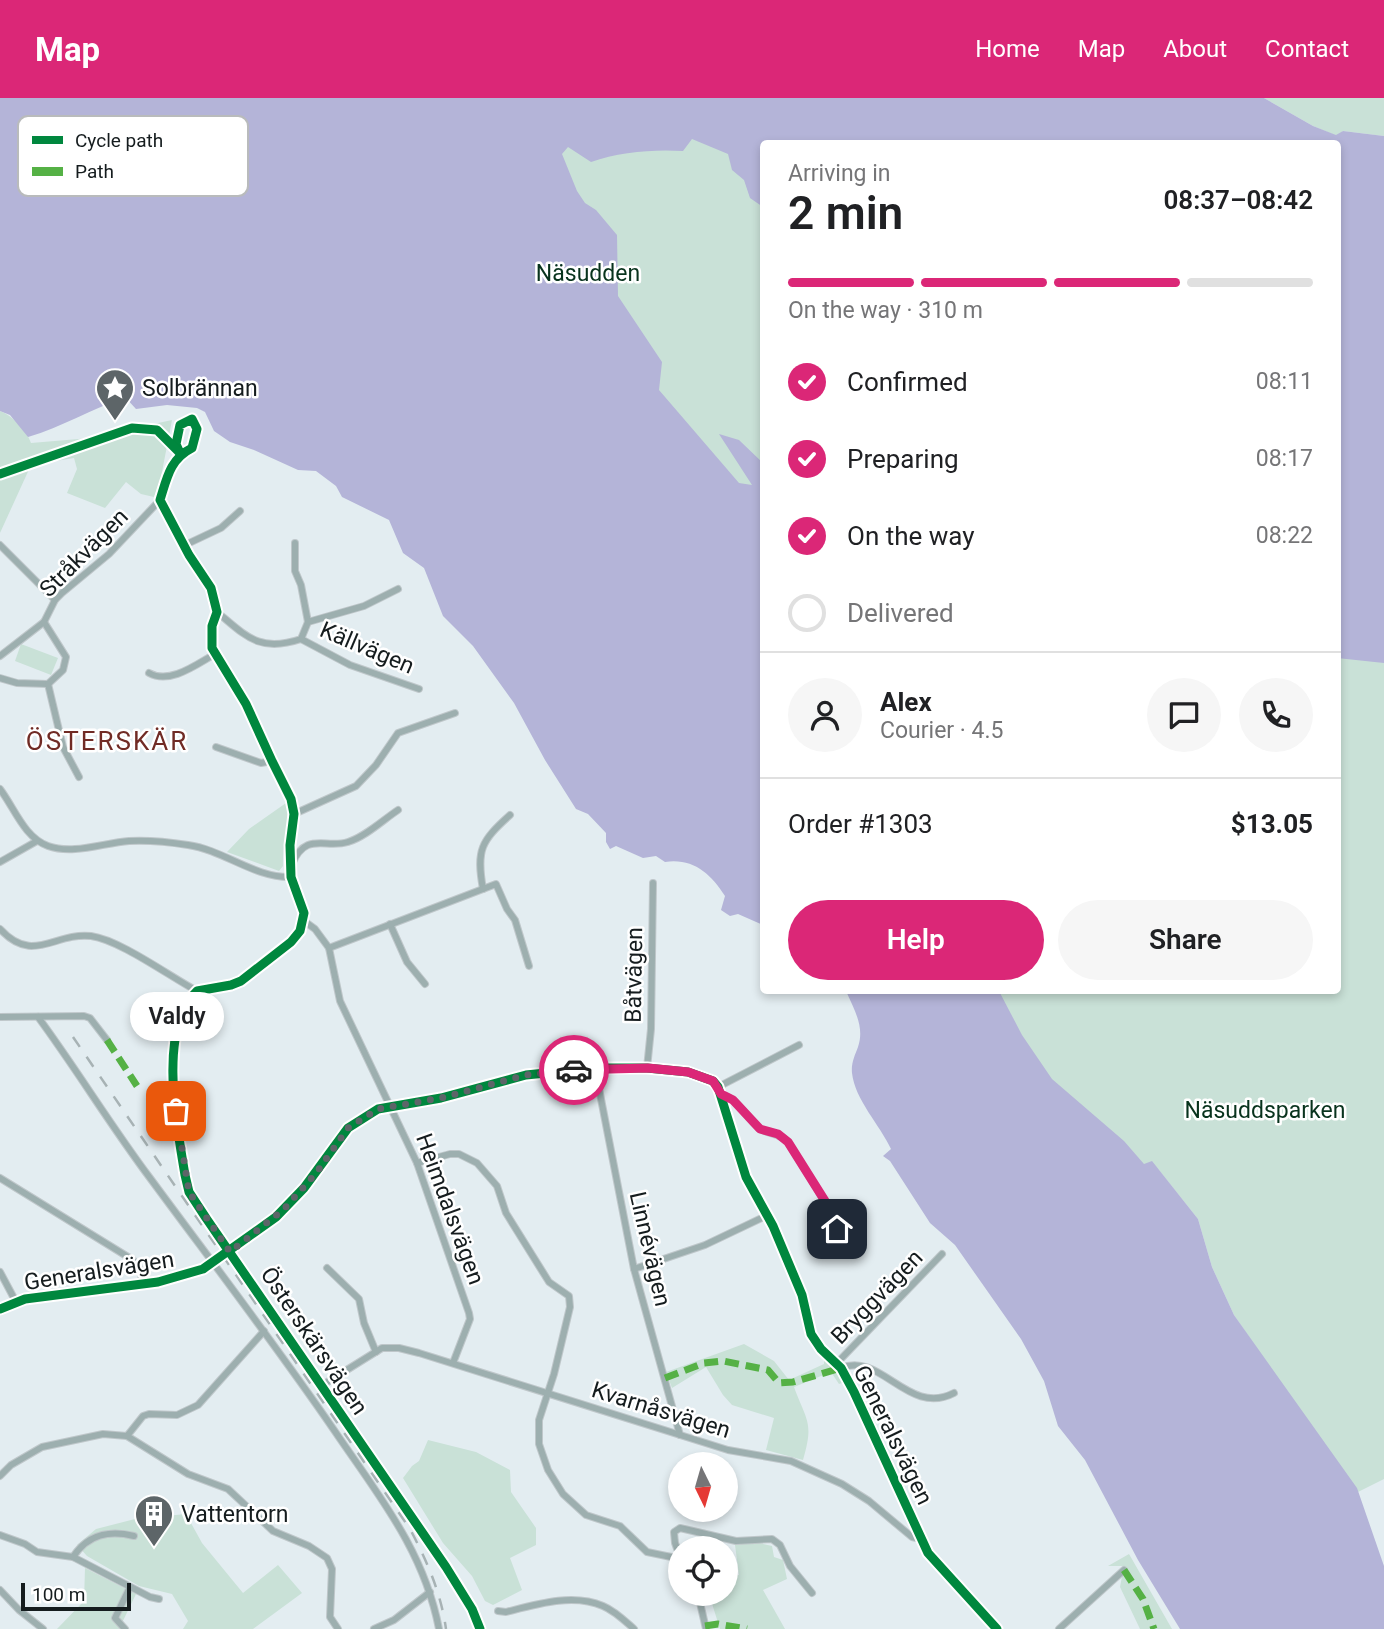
<!DOCTYPE html>
<html lang="en">
<head>
<meta charset="utf-8">
<style>
	body { margin:0; font-family:Roboto,sans-serif; background:#f6f6f6; color:#202124; height:100vh; display:flex; flex-direction:column; font-size:26px; white-space:nowrap }
	* { box-sizing:border-box; margin:0 }
	p { font-size:23px; color:#757577 }
	.icon { flex:none; width:38px; height:38px; fill:none; stroke:currentColor; stroke-width:2; stroke-linecap:round; stroke-linejoin:round }
	.map { position:relative; flex:1; overflow:hidden }
	.panel { position:absolute; left:760px; top:42px; width:581px; height:854px; display:flex; flex-direction:column; background:#fff; border-radius:7px; box-shadow:0 4px 10px #0003 }
	.panel>* { flex:none }
	.needle { width:46px; rotate:175deg }
	.tools { position:absolute; left:668px; top:1354px; display:grid; gap:14px }
	.tools a { display:grid; place-items:center; width:70px; height:70px; border-radius:50%; background:#fff; box-shadow:0 4px 10px #0003; font-size:35px }
	.scale { position:absolute; left:21px; bottom:18px; width:110px; box-sizing:border-box; padding-left:7px; border:4px solid #151c1e; border-top:0; font-size:19px; line-height:24px; white-space:nowrap; color:#151c1e; -webkit-text-stroke:5px #fff; paint-order:stroke }
	.pin { position:absolute; display:grid; place-items:center; width:60px; height:60px; color:#fff; margin:-30px; border-radius:14px; box-shadow:0 4px 10px #0006 }
	.courier { position:absolute; display:grid; place-items:center; width:70px; height:70px; margin:-35px; border:5px solid #db2777; border-radius:50%; background:#fff; color:#222; box-shadow:0 2px 9px #0007 }
	.bubble { position:absolute; height:49px; border-radius:24px; background:#fff; box-shadow:0 4px 10px #0003; font-size:23px; font-weight:600; line-height:49px; text-align:center }
	.head em { font-style:normal; font-weight:600 }
	.head div { display:flex; flex-direction:column-reverse }
	.head { display:flex; align-items:center; justify-content:space-between; height:119px; padding:0 28px }
	h1 { font-size:46px; font-weight:600; line-height:52px }
	.bar { display:grid; grid-template-columns:repeat(4,1fr); gap:10px 7px; align-content:center; height:84px; padding:0 28px }
	.bar i { height:9px; border-radius:5px; background:#e0e0e0 }
	.bar .current { background:#db2777 }
	.bar p { grid-column:span 4 }
	.line { display:flex; align-items:center; gap:18px; padding:0 28px; border-top:2px solid #e0e0e0 }
	.line div { flex:1 }
	.round { display:grid; place-items:center; flex:none; width:74px; height:74px; border-radius:37px; background:#f6f6f6 }
	ol { padding:0 28px; list-style:none }
	li { display:flex; align-items:center; gap:21px; height:77px }
	li p { margin-inline-start:auto }
	li .icon { padding:7px; border-radius:50%; background:#db2777; color:#fff; stroke-width:4 }
	li:last-child { color:#757577 }
	li i { width:38px; height:38px; border:4px solid #e0e0e0; border-radius:50% }
	.action { display:flex; gap:14px; margin-top:auto; padding:14px 28px }
	.action a { flex:1; height:80px; border-radius:42px; background:#db2777; color:#fff; font-size:28px; font-weight:600; line-height:80px; text-align:center }
	.action a+a { background:#f6f6f6; color:#202124 }
	header { display:flex; align-items:center; gap:42px; box-sizing:border-box; height:98px; padding:0 35px; background:#db2777; color:#fff }
	header strong { font-size:33px }
	nav { display:flex; gap:38px; margin-inline-start:auto; font-size:24px }
	.map>svg:first-child { display:block }
</style>
</head>
<body>
<header>
<strong>Map</strong>
<nav><a>Home</a><a>Map</a><a>About</a><a>Contact</a></nav>
</header>
<div class="map">
<svg width="1384" height="1531" viewBox="0 0 1384 1531">
	<rect width="100%" height="100%" fill="#e3edf1"/>
	<g fill="#c9e1d7">
		<path d="M284,0l479,46v698z"/>
		<path d="M1264,0h120v38l-41,-5 -6,5 -24,-10z"/>
		<path d="M1337,240l47,25v1116l-28,14 -122,-178 -22,-48 -14,-48 -40,-50 -85,65 -153,-243 417,-1z"/>
		<path d="M0,313c13,5 26,19 31,32l71,-6 10,-4 60,-13 -11,57 -7,20 -13,-3 -15,-12 -21,26 -38,-15 10,-24 -3,-11 -43,7 -31,68z"/>
		<path d="M21,546l37,14 -7,17 -36,-14z"/>
		<path d="M286,705c5,21 -4,42 -3,63l-4,5 -52,-19 22,-23z"/>
		<path d="M744,1246l30,17 15,19 35,-16v-5l10,8 8,16 -3,1 -8,-12 -37,15c13,35 20,35 9,73l-37,-10 8,-32 -42,-13 -9,-10 -17,-28 -34,21 -6,-16z"/>
		<path d="M428,1342l48,12 34,18 1,22 25,36v17l-26,13 12,32 -29,15 -8,-4 -13,-25 -29,-33 -40,-65 9,-12 7,-5z"/>
		<path d="M186,1416l16,29 41,50 35,-28 24,28 -49,36h-70l5,-8 -16,-27 -33,-8 -52,-30 -10,-11 19,-16 39,-10z"/>
		<path d="M755,1444l17,4 2,11 9,3 4,19 -24,11 22,39h-65l-11,-35h17v-17l13,-2 -4,-30z"/>
		<path d="M1129,1456l43,75h-32l-20,-42 4,-21h-16z"/>
		<path d="M85,1470l51,26 -17,35h-62l27,-28z"/>
	</g>
	<g fill="#b4b4d8">
		<path d="M0,0h1264l49,28 23,9 7,-4 41,5v527l-47,-5v-514h-574v63l-13,-9 -6,-18 -12,-10 -4,-16 -36,-15 -9,12c-29,-2 -64,1 -92,11l-23,-15 -6,7 15,37 8,12 11,7 21,25 1,61 44,66 -3,28 80,93 13,2 -33,-51 20,6 24,23v462l-25,-11 -8,2 -9,-6 4,-14c-15,-23 -32,-38 -60,-34l-9,-6 -13,2 -27,-12 -6,3 -4,-7v-9l-18,-19 -12,-5 -31,-49 -31,-57 -41,-57 -30,-30 -19,-48 -21,-15 -14,-33 -47,-23 -6,-11 -20,-15 -18,-1 -44,-20 -24,-8 -16,-11 -9,-19 -8,-4 -30,-3 -31,4 -11,-12c-33,12 -63,30 -97,40l-18,-22 -10,-4z"/>
		<path d="M846,893h153l23,44 30,44 72,62 20,23 8,-3 46,58 14,48 22,48 123,173 27,78v63h-204l-42,-69 -53,-100 -27,-34 -14,-45 -23,-42 -66,-94 -25,-22 -40,-62 -7,-5 8,-7c-11,-24 -36,-49 -39,-76 -1,-10 3,-18 6,-26 7,-20 -4,-38 -12,-56z"/>
	</g>
	<g fill="none" stroke-linecap="round" stroke-linejoin="round">
		<defs>
			<g id="street">
				<path d="M180,355l-4,-9 4,-19 12,-6 5,10 -5,19c-22,11 -25,30 -32,52l29,55 22,33 6,24 -5,14v22l34,56 26,57 19,38 3,15 -4,31 1,32 13,36 -4,18 -9,11 -50,39 -10,4 -34,6c-40,37 -20,136 -12,184l4,17 17,26 240,349 26,42 8,20"/>
				<path d="M295,445v28l6,14 7,37"/>
				<path d="M0,447l55,55"/>
				<path d="M185,447l36,-17 19,-17"/>
				<path d="M217,514c29,24 42,41 84,27l7,-17 56,-16 34,-17"/>
				<path d="M301,541l49,26 69,24"/>
				<path d="M0,558l44,-34 11,-22 7,-7 47,-39 51,-54"/>
				<path d="M149,575c21,12 48,-9 66,-19"/>
				<path d="M0,580l17,5 31,1 15,-14 3,-13 -22,-35"/>
				<path d="M48,586l15,63 16,30"/>
				<path d="M216,649l45,16 11,-2"/>
				<path d="M0,691c15,20 24,48 48,57 25,9 55,-3 81,-5 19,-1 40,1 59,4 36,5 66,33 103,32"/>
				<path d="M294,716l62,-28 20,-21 22,-32 57,-20"/>
				<path d="M0,764l37,-21"/>
				<path d="M292,766c14,-33 33,-15 56,-22 17,-5 35,-22 50,-32"/>
				<path d="M483,791c-7,-39 -2,-48 27,-74"/>
				<path d="M304,823l11,8 14,19 11,53 77,162 52,150 1,6 -17,44"/>
				<path d="M390,826l17,38 18,22"/>
				<path d="M0,831c33,36 54,3 91,7 29,4 78,40 106,55"/>
				<path d="M329,850l167,-64 11,25 8,11 14,46"/>
				<path d="M0,919l84,-1 6,2 17,22"/>
				<path d="M38,919c39,53 73,109 112,161 62,84 125,166 184,252 44,65 90,120 105,199"/>
				<path d="M595,970l39,201 46,166"/>
				<path d="M647,970l4,-39 2,-146"/>
				<path d="M718,989l81,-42"/>
				<path d="M721,996c17,5 25,23 38,34 9,7 20,4 29,14l42,68 7,19"/>
				<path d="M417,1065l33,-9h9l18,9 20,23 9,27 43,69 20,14 1,11 -16,67 -15,46v24l9,26 15,24 23,21 34,11 27,26 34,7"/>
				<path d="M0,1080l133,82 7,9 3,16"/>
				<path d="M327,1170l32,31 5,24 12,29"/>
				<path d="M634,1171l71,-24 63,-30"/>
				<path d="M0,1174l16,30"/>
				<path d="M0,1211l25,-10 133,-17 45,-13 73,-52 28,-29 44,-60 30,-19 63,-11 85,-23 69,-7h52l41,4 25,9 5,6 28,90 27,49 29,69 9,39 10,15 20,19 13,24 74,161 69,76"/>
				<path d="M837,1265l105,-109"/>
				<path d="M841,1270c40,-17 67,49 113,25"/>
				<path d="M321,1288l61,-38h17l20,5 309,97 63,11 51,23 27,17 43,36 9,2"/>
				<path d="M127,1338l16,-20 6,-2 28,1 21,-10 66,-74"/>
				<path d="M0,1378l11,-11 31,-18 61,-13 24,2 61,38 40,15 45,42 36,15 18,12 5,11 -2,48 8,12"/>
				<path d="M0,1437l25,9 12,8 36,5 77,40 9,2"/>
				<path d="M73,1459c15,-23 36,-27 61,-21"/>
				<path d="M681,1461l-6,-16 -1,-11 6,-4 56,13 36,-2 8,6 10,21 22,27"/>
				<path d="M0,1492l19,20 24,19"/>
				<path d="M698,1496l8,35"/>
				<path d="M498,1513l8,1c31,-8 67,-19 97,-6 12,5 22,15 31,23"/>
				<path d="M125,1531l-10,-11 15,-31"/>
				<path d="M374,1531l20,-9 36,-28"/>
				<path d="M1059,1531l65,-59"/>
			</g>
		</defs>
		<use href="#street" stroke="#bfc7ca" stroke-width="8"/>
		<use href="#street" stroke="#9dafaf" stroke-width="6"/>
		<path stroke="#a7b2b4" stroke-width="2.5" stroke-dasharray="12 12" stroke-linecap="butt" d="M73,939l337,492c17,32 31,64 36,100"/>
		<g stroke="#55b145" stroke-width="7" stroke-dasharray="14 7" stroke-linecap="butt">
			<path d="M107,942l30,46"/>
			<path d="M665,1280l39,-15 19,-2 45,9 11,13 14,-1 48,-14"/>
			<path d="M1124,1472l19,29 11,30"/>
			<path d="M705,1528l13,-2 29,5"/>
		</g>
		<defs>
			<g id="cycleway">
				<path d="M180,355l-4,-9 4,-19 12,-6 5,10 -5,19c-22,11 -25,30 -32,52l29,55 22,33 6,24 -5,14v22l34,56 26,57 19,38 3,15 -4,31 1,32 13,36 -4,18 -9,11 -50,39 -10,4 -34,6c-40,37 -20,136 -12,184l4,17 17,26 240,349 26,42 8,20"/>
				<path d="M0,376l132,-46 25,2 23,23"/>
				<path d="M0,1211l25,-10 133,-17 45,-13 73,-52 28,-29 44,-60 30,-19 63,-11 85,-23 69,-7h52l41,4 25,9 5,6 28,90 27,49 29,69 9,39 10,15 20,19 13,24 74,161 69,76"/>
			</g>
		</defs>
		<use href="#cycleway" stroke="#fff" stroke-width="13"/>
		<use href="#cycleway" stroke="#00873e" stroke-width="9"/>
	</g>
	<g fill="none" stroke-linecap="round" stroke-linejoin="round">
		<path stroke="#5d6568" stroke-width="7" stroke-dasharray="0 12.6" d="M176,1013l13,81 41,60 54,-43 33,-37 31,-44 30,-19 63,-11 85,-23 48,-5"/>
		<path stroke="#db2777" stroke-width="9" d="M574,972l74,-2 40,4 25,9 8,13 12,6 27,29 18,5 10,8 37,59 12,28"/>
	</g>
	<defs>
		<symbol id="sight-pin" viewBox="-11 -11 22 30"><path d="M0 17L-7.5 6A9.5 9.5 0 1 1 7.5 6Z" fill="#5d6568" stroke="#fff"/><path d="M0-6L1.8-2.2L6-1.7L2.9 1.2L3.7 5.4L0 3.3L-3.7 5.4L-2.9 1.2L-6-1.7L-1.8-2.2Z" fill="#fff"/></symbol>
		<symbol id="building-pin" viewBox="-11 -11 22 30"><path d="M0 17L-7.5 6A9.5 9.5 0 1 1 7.5 6Z" fill="#5d6568" stroke="#fff"/><path d="M-4-6H4V6H1V3H-1V6H-4ZM-2.5-4.3h1.7v1.8h-1.7ZM.8-4.3h1.7v1.8H.8ZM-2.5-1h1.7V.8h-1.7ZM.8-1h1.7V.8H.8Z" fill="#fff"/></symbol>
	</defs>
	<g fill-rule="evenodd">
		<use href="#sight-pin" x="93" y="268" width="44" height="60"/>
		<use href="#building-pin" x="132" y="1394" width="44" height="60"/>
	</g>
	<g text-anchor="middle" dominant-baseline="central" stroke-width="5" stroke-linejoin="round" paint-order="stroke">
		<g font-size="23" fill="#08331d" stroke="#fff">
			<text x="588" y="175">Näsudden</text>
			<text x="1265" y="1012">Näsuddsparken</text>
		</g>
		<g font-size="23" fill="#151c1e" stroke="#fff" text-anchor="start">
			<text x="142" y="290">Solbrännan</text>
			<text x="181" y="1416">Vattentorn</text>
		</g>
		<g font-size="23" fill="#151c1e" stroke="#fff">
			<text transform="translate(84 455) rotate(-45)">Stråkvägen</text>
			<text transform="translate(367 550) rotate(23)">Källvägen</text>
			<text transform="translate(634 877) rotate(-89)">Båtvägen</text>
			<text transform="translate(450 1111) rotate(70)">Heimdalsvägen</text>
			<text transform="translate(650 1151) rotate(77)">Linnévägen</text>
			<text transform="translate(99 1173) rotate(-9)">Generalsvägen</text>
			<text transform="translate(877 1199) rotate(-46)">Bryggvägen</text>
			<text transform="translate(314 1243) rotate(56)">Österskärsvägen</text>
			<text transform="translate(661 1312) rotate(17)">Kvarnåsvägen</text>
			<text transform="translate(893 1337) rotate(64)">Generalsvägen</text>
		</g>
		<g font-size="26" letter-spacing="2" fill="#702b25" stroke="#fff">
			<text x="107" y="643">ÖSTERSKÄR</text>
		</g>
	</g>
	<rect x="18" y="18" width="230" height="80" rx="10" fill="#fff" stroke="#b9bbbc" stroke-width="2"/>
	<rect x="32" y="38" width="31" height="8" fill="#00873e"/>
	<rect x="32" y="69" width="31" height="9" fill="#55b145"/>
	<g font-size="19" fill="#151c1e">
		<text x="75" y="49">Cycle path</text>
		<text x="75" y="80">Path</text>
	</g>
</svg>
<div class="tools">
<a><svg class="needle" viewBox="-14 -14 28 28"><path d="M0-13l5 13h-10z" fill="#e53935"/><path d="M0 13l5-13h-10z" fill="#757577"/></svg></a>
<a><svg class="icon" aria-label="locate" viewBox="0 0 24 24"><circle cx="12" cy="12" r="6"/><path d="M12 2v4M12 18v4M2 12h4M18 12h4"/></svg></a>
</div>
<div class="scale">100 m</div>
<div class="pin" style="left:176px;top:1013px;background:#ea580c"><svg class="icon" aria-label="bag" viewBox="0 0 24 24"><path d="M5 8h14l-1 12H6zM9 8a3 3 0 0 1 6 0"/></svg></div>
<div class="pin" style="left:837px;top:1131px;background:#1f2937"><svg class="icon" aria-label="home" viewBox="0 0 24 24"><path d="M3 11l9-7 9 7M6 9v11h12V9"/></svg></div>
<div class="courier" style="left:574px;top:972px"><svg class="icon" aria-label="car" viewBox="0 0 24 24"><path d="M5 17H2v-5l4-1 3-4h7l3 4 3 1v5h-3M9 17h6M6 11h13"/><circle cx="7" cy="17" r="2"/><circle cx="17" cy="17" r="2"/></svg></div>
<div class="bubble" style="left:130px;top:894px;width:94px">Valdy</div>
<section class="panel">
<div class="head"><div><h1>2 min</h1><p>Arriving in</p></div><em>08:37–08:42</em></div>
<div class="bar"><i class="current"></i><i class="current"></i><i class="current"></i><i></i><p>On the way · 310 m</p></div>
<ol>
<li><svg class="icon" aria-label="check" viewBox="0 0 24 24"><path d="M5 12l5 5 9-10"/></svg>Confirmed<p>08:11</p></li>
<li><svg class="icon" aria-label="check" viewBox="0 0 24 24"><path d="M5 12l5 5 9-10"/></svg>Preparing<p>08:17</p></li>
<li><svg class="icon" aria-label="check" viewBox="0 0 24 24"><path d="M5 12l5 5 9-10"/></svg>On the way<p>08:22</p></li>
<li><i></i>Delivered</li>
</ol>
<div class="line" style="height:126px"><a class="round"><svg class="icon" aria-label="person" viewBox="0 0 24 24"><circle cx="12" cy="8" r="4"/><path d="M4 21q1-7 8-7t8 7"/></svg></a><div><b>Alex</b><p>Courier · 4.5</p></div><a class="round"><svg class="icon" aria-label="chat" viewBox="0 0 24 24"><path d="M4 5h16v11H9l-5 4z"/></svg></a><a class="round"><svg class="icon" aria-label="phone" viewBox="0 0 24 24"><path d="M5 4h4l2 5-3 2q2 4 5 5l2-3 5 2v4C11 20 4 13 5 4z"/></svg></a></div>
<div class="line" style="height:91px"><div>Order #1303</div><b>$13.05</b></div>
<div class="action"><a>Help</a><a>Share</a></div>
</section>
</div>
</body>
</html>
